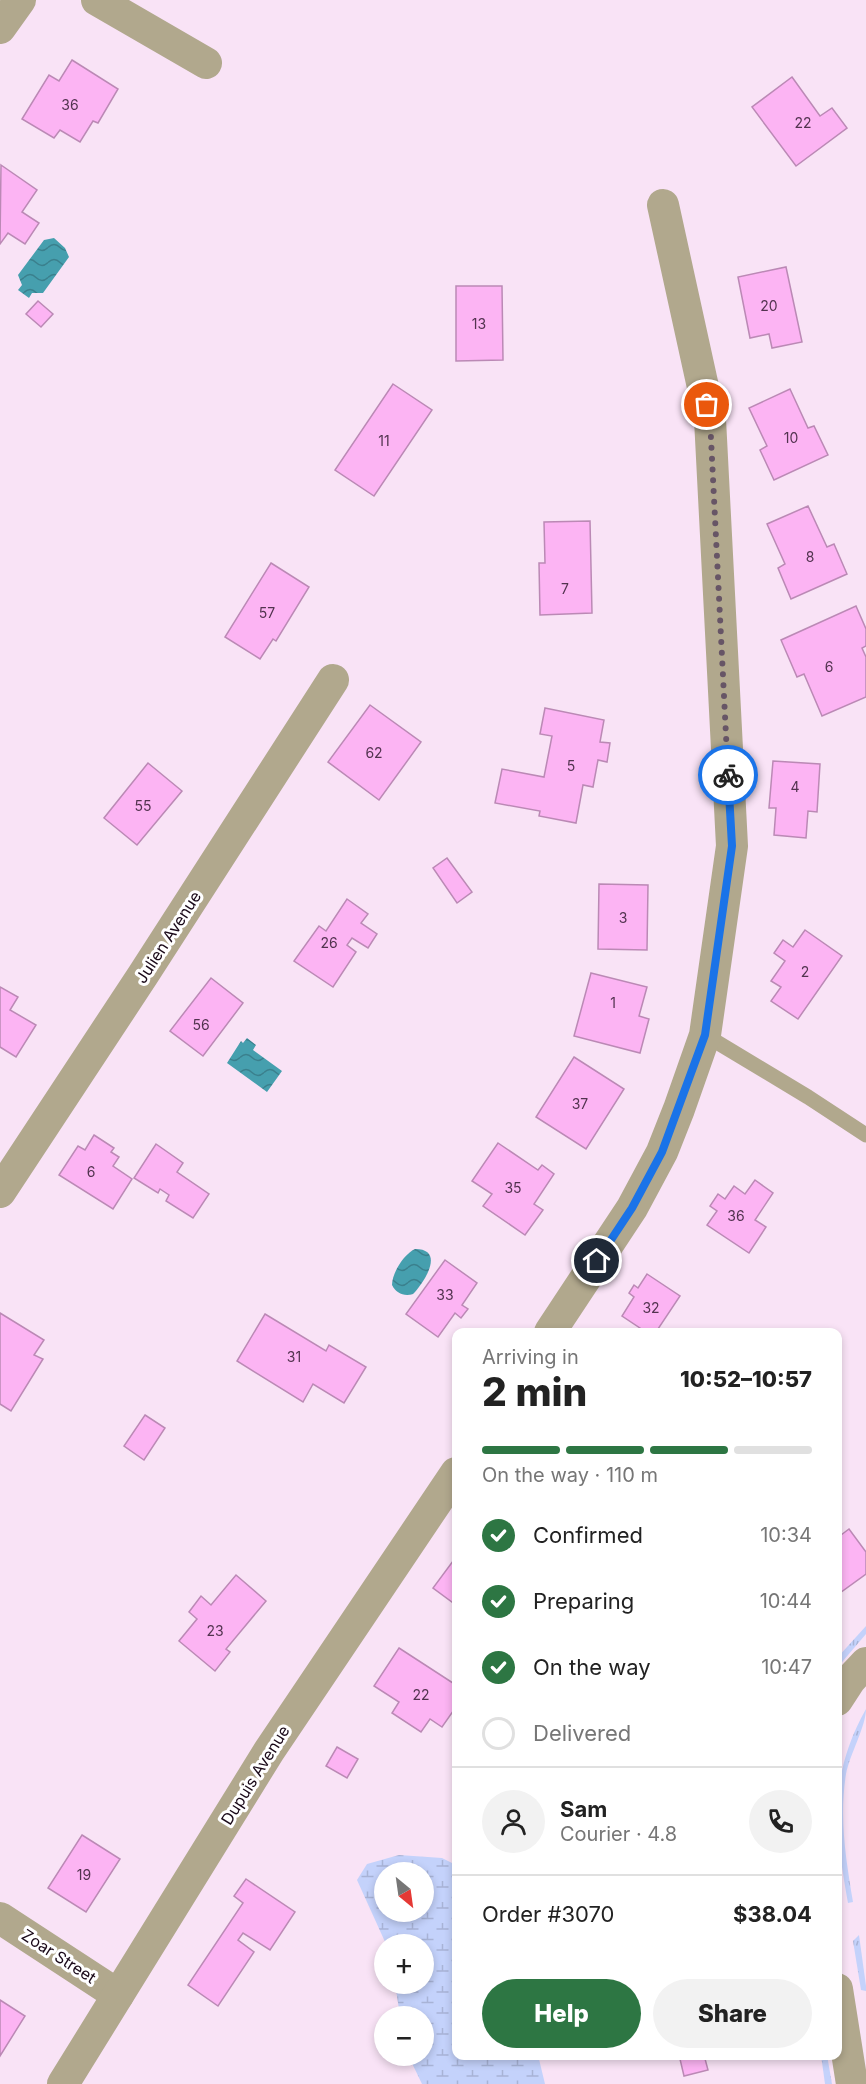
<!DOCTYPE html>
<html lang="en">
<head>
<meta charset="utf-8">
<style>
	body { margin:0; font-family:Inter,sans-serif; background:#f2f2f2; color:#222; height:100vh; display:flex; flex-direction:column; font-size:22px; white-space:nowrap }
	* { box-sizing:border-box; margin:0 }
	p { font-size:20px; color:#767676 }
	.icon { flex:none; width:33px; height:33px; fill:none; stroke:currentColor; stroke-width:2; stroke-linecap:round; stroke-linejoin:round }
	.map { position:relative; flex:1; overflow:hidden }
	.details { position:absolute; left:452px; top:1328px; width:390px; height:732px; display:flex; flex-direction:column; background:#fff; border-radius:12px; box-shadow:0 3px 9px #0003 }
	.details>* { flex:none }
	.needle { width:39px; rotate:151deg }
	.fabs { position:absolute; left:374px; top:1862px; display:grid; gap:12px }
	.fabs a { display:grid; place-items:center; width:60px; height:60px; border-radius:50%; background:#fff; box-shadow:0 3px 9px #0003; font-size:30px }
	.pin { position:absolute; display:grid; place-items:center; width:51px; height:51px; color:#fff; margin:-26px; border:3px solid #fff; border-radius:50%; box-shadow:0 2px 6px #0007 }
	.courier { position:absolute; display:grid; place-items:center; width:60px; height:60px; margin:-30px; border:4px solid #1a73e8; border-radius:50%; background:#fff; color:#222; box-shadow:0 2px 8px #0007 }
	.head em { font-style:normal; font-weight:800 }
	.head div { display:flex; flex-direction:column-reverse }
	.head { display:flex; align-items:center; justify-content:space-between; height:102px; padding:0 30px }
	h1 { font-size:39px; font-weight:800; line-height:45px }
	.bar { display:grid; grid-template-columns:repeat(4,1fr); gap:9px 6px; align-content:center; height:72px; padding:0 30px }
	.bar i { height:8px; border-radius:4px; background:#e0e0e0 }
	.bar .on { background:#2d7643 }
	.bar p { grid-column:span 4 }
	.line { display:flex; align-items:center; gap:15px; padding:0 30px; border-top:2px solid #e0e0e0 }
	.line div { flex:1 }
	.round { display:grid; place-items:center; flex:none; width:63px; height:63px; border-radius:32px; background:#f2f2f2 }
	ol { padding:0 30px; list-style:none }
	li { display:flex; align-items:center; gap:18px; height:66px }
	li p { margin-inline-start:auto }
	li .icon { padding:6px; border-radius:50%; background:#2d7643; color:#fff; stroke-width:4 }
	li:last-child { color:#767676 }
	li i { width:33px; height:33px; border:3px solid #e0e0e0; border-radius:50% }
	.cta { display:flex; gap:12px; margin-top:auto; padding:12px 30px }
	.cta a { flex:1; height:69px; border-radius:36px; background:#2d7643; color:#fff; font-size:24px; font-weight:800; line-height:69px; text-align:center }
	.cta a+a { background:#f2f2f2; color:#222 }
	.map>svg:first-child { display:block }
</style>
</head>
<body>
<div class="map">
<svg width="866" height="2084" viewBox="0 0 866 2084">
	<defs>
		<pattern id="grass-tufts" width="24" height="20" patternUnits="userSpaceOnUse" patternTransform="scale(1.5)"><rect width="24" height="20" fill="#c4d2fb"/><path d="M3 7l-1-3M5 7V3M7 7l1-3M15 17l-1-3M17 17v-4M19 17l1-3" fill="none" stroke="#a8b3d6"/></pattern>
		<pattern id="wetland-marsh" width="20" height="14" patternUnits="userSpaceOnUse" patternTransform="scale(1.5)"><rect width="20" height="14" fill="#c4d2fb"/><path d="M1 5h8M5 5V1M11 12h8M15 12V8" fill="none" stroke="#a8b3d6"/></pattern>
		<pattern id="water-waves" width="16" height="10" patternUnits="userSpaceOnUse" patternTransform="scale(1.5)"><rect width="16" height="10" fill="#469fae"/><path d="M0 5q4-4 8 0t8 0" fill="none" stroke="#3a808d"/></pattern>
	</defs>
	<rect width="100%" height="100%" fill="#f9e3f6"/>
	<g fill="url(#grass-tufts)">
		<path d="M866,1626v8l-29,34v-10z"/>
		<path d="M866,1709c0,17 -16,45 -20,65 -7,44 0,86 7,128l-5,1c-13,-74 -20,-126 18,-194z"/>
		<path d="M859,1935l7,51v5l-5,-1 -8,-49z"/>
		<path d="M821,2055h6l5,29h-7z"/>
	</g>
	<path fill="url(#wetland-marsh)" fill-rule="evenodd" d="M399,1855l43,3 14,7v190h82l7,29h-123l-14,-29h15v-39h-23l-5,-33h28v-39h-37l-29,-64 10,-16zM384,1872h39v39h-39z"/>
	<g fill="url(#water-waves)">
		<path d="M54,238l11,10 4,9 -26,36h-11l-3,5 -11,-8 4,-5 -4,-10 26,-35z"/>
		<path d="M247,1038l9,7 -3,5 29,21 -15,21 -40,-29 14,-22 2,2z"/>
		<path d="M415,1249c31,0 9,34 -2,45 -9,3 -17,-1 -21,-9 0,-12 12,-31 23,-36z"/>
	</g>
	<g fill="#fcb4f3" stroke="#bb89b5" stroke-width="1.5">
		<path d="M72,60l46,29 -20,34 -5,-2 -13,21 -20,-12 -6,8 -32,-19 27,-44 10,6z"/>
		<path d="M792,77l28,39 12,-8 15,20 -51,38 -44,-59z"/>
		<path d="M1,165l36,25 -15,22 17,11 -14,21 -17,-11 -8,11z"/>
		<path d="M786,267l16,75 -30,6 -3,-14 -19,4 -12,-61z"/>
		<path d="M456,286h46l1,74 -47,1z"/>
		<path d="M38,301l15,13 -12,13 -15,-13z"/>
		<path d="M393,384l39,26 -58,86 -39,-26z"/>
		<path d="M790,389l18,39 6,-2 14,29 -54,25 -14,-30 7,-4 -18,-38z"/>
		<path d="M808,506l19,41 7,-3 13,30 -56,25 -13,-31 7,-4 -18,-40z"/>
		<path d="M590,521l2,92 -52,2 -1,-52h6l-1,-41z"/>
		<path d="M271,563l38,24 -33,54 -3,-2 -13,20 -35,-22z"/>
		<path d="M856,606l10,23v17l-4,2 4,9v40l-44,19 -18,-42 -7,3 -16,-37z"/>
		<path d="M370,705l51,37 -42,58 -51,-38z"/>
		<path d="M545,708l59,12 -4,22 10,1 -3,19 -9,-2 -5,27 -10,-2 -7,38 -37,-7 1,-5 -45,-8 7,-34 42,8 8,-41 -12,-2z"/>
		<path d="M773,761l47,3 -3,48 -9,-1 -2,27 -32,-3 2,-27h-7z"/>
		<path d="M148,763l34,28 -45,54 -33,-27z"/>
		<path d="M447,858l25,34 -15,11 -24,-35z"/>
		<path d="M599,884l49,1 -1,65 -49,-1z"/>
		<path d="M347,899l21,15 -7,9 16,11 -9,14 -16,-10 -5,7 9,7 -23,35 -39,-26 25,-35 7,5z"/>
		<path d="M805,930l37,26 -44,63 -27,-18 10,-14 -10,-6 14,-20 -11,-8 9,-13 10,7z"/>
		<path d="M591,973l56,14 -8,29 10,3 -9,34 -66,-17z"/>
		<path d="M211,978l32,25 -40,53 -33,-25z"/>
		<path d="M0,987l18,10 -8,13 26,15 -20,32 -16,-10z"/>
		<path d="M574,1057l50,32 -38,60 -50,-32z"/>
		<path d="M94,1135l20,13 -3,4 8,5 -6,9 19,13 -19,30 -54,-34 19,-29 7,4z"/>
		<path d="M498,1143l40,27 4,-5 12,9 -20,30 9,6 -18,25 -42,-29 9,-12 -20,-13z"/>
		<path d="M156,1144l27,19 -6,9 32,22 -16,24 -27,-17 3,-6 -9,-6 -2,4 -24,-15z"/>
		<path d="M755,1180l18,13 -18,27 11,7 -17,26 -42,-28 10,-14 -7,-5 8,-12 7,5 9,-13 11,8z"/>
		<path d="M445,1260l32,23 -15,22 6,4 -7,9 -6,-5 -17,24 -32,-23z"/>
		<path d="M647,1274l33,22 -24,36h-10l-24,-16 12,-19 -5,-4 5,-8 4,3z"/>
		<path d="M0,1313l44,27 -10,15 9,4 -32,52 -11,-7z"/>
		<path d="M265,1314l61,37 3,-6 37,22 -22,36 -31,-19 -10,18 -66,-41z"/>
		<path d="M145,1415l20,13 -21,32 -20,-14z"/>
		<path d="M849,1529l17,23v22l-29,21v-57z"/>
		<path d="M456,1557v48l-23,-17z"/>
		<path d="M236,1575l30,26 -40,48 4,3 -15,19 -36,-30 18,-22 -8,-7 12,-16 10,9z"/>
		<path d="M399,1648l57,37v22l-14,20 -12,-8 -9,13 -29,-19 7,-11 -25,-16z"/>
		<path d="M337,1747l21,12 -11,19 -21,-12z"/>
		<path d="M82,1835l38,24 -34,53 -38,-24z"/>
		<path d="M246,1879l49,33 -25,38 -27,-17 -5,7 16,12 -36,54 -30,-21 55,-82 -9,-7z"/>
		<path d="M0,2000l25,16 -25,40z"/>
		<path d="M699,2055h5l4,15 -24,6 -4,-17z"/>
	</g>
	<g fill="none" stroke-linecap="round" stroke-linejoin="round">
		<path stroke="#b1a88d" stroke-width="15" d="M705,1035l103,62 58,38"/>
		<g stroke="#b1a88d" stroke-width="32">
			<path d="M97,0l109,63"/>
			<path d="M0,28l20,-28"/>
			<path d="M0,1192l143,-217 190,-295"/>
			<path d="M550,1332l82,-124 30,-56 17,-43 26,-74 27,-189 -22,-427 -47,-214"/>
			<path d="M837,1700l13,-20 16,-17"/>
			<path d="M0,1918l118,77"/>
			<path d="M837,1989l15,95"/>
			<path d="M63,2084l206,-333 187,-278"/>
		</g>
	</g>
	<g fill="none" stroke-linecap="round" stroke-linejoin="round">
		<path stroke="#675566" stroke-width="6" stroke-dasharray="0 10.8" d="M707,405l3,14 18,356"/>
		<path stroke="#1a73e8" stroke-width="8" d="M597,1261l35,-53 30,-56 43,-117 27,-189 -4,-71"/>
	</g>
	<g text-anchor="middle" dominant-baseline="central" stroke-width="6" stroke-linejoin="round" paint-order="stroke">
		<g font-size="14" fill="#52334f">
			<text x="70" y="104">36</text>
			<text x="803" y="122">22</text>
			<text x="769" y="305">20</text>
			<text x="479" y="323">13</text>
			<text x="791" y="437">10</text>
			<text x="384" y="440">11</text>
			<text x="810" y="556">8</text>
			<text x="565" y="588">7</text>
			<text x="267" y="612">57</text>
			<text x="829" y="666">6</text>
			<text x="374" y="752">62</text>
			<text x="571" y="765">5</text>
			<text x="795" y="786">4</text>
			<text x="143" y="805">55</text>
			<text x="623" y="917">3</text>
			<text x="329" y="942">26</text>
			<text x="805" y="971">2</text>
			<text x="613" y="1002">1</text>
			<text x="201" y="1024">56</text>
			<text x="580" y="1103">37</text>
			<text x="91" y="1171">6</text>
			<text x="513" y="1187">35</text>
			<text x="736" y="1215">36</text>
			<text x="445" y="1294">33</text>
			<text x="651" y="1307">32</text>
			<text x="294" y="1356">31</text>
			<text x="215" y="1630">23</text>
			<text x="421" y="1694">22</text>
			<text x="84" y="1874">19</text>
		</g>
		<g font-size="16" fill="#190818" stroke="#fff">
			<text transform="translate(168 937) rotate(-57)">Julien Avenue</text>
			<text transform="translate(255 1775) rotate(-58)">Dupuis Avenue</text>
			<text transform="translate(59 1956) rotate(33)">Zoar Street</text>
		</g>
	</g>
</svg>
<div class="fabs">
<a><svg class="needle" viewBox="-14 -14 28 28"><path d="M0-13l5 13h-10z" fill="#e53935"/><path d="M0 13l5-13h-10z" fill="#767676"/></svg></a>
<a>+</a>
<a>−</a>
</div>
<div class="pin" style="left:707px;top:405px;background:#ea580c"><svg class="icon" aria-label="bag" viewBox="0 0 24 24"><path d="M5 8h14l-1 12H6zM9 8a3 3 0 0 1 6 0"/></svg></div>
<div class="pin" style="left:597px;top:1261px;background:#1f2937"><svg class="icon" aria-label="home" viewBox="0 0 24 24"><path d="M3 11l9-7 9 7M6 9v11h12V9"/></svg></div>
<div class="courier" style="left:728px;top:775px"><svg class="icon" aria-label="bike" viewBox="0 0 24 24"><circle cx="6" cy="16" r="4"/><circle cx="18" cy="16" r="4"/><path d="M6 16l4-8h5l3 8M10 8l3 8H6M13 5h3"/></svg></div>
<section class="details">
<div class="head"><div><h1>2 min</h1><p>Arriving in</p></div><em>10:52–10:57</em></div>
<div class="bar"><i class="on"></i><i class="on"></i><i class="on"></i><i></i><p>On the way · 110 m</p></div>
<ol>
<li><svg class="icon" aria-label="check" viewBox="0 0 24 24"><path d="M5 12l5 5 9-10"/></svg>Confirmed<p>10:34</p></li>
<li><svg class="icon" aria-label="check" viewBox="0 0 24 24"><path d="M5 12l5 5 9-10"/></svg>Preparing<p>10:44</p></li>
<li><svg class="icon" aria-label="check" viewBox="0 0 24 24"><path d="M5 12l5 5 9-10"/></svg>On the way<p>10:47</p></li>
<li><i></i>Delivered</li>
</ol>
<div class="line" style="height:108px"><a class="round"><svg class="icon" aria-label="person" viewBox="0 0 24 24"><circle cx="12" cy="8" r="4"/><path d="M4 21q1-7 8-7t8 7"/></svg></a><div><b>Sam</b><p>Courier · 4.8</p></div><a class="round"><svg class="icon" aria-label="phone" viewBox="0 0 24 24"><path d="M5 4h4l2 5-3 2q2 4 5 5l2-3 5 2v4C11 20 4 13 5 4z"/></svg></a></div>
<div class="line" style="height:78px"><div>Order #3070</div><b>$38.04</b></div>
<div class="cta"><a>Help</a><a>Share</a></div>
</section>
</div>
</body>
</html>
